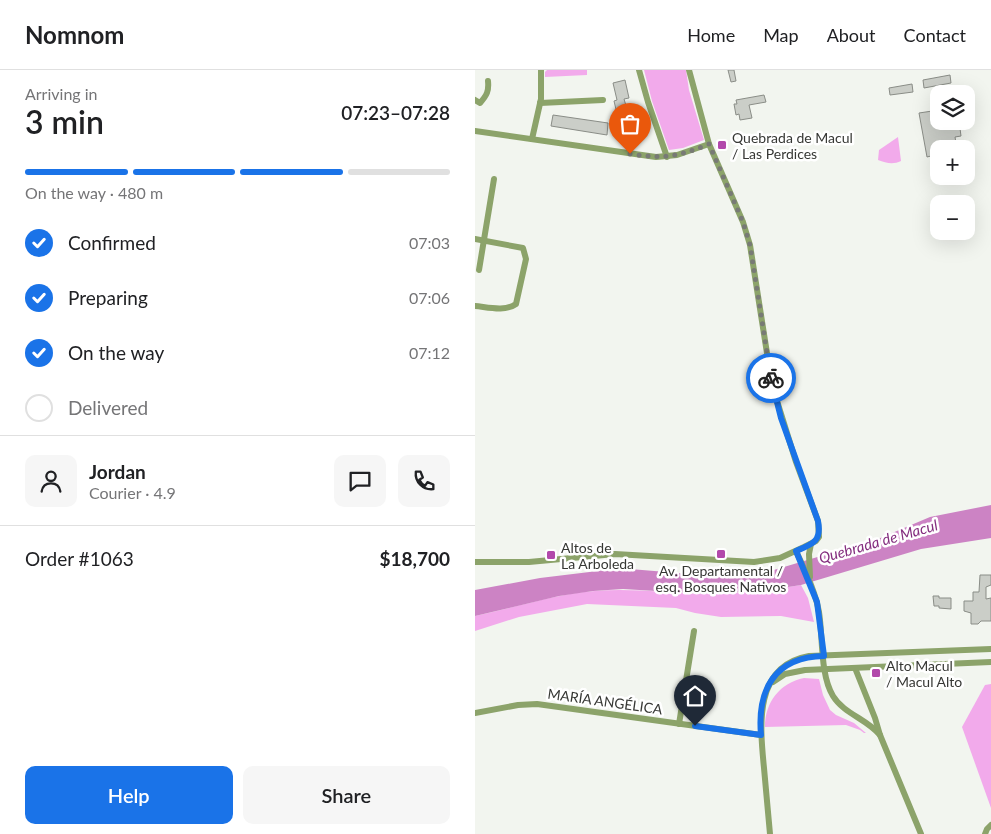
<!DOCTYPE html>
<html lang="en">
<head>
<meta charset="utf-8">
<style>
	body { margin:0; font-family:Lato,sans-serif; background:#f6f6f6; color:#202124; height:100vh; display:flex; flex-direction:column; font-size:19px; white-space:nowrap }
	* { box-sizing:border-box; margin:0 }
	p { font-size:16px; color:#757577 }
	.icon { flex:none; width:28px; height:28px; fill:none; stroke:currentColor; stroke-width:2; stroke-linecap:round; stroke-linejoin:round }
	.map { position:relative; flex:1; overflow:hidden }
	.side { display:flex; flex-direction:column; background:#fff; width:475px }
	.side>* { flex:none }
	.controls { position:absolute; left:455px; top:15px; display:grid; gap:10px }
	.controls a { display:grid; place-items:center; width:45px; height:45px; border-radius:10px; background:#fff; box-shadow:0 5px 20px #0002; font-size:25px }
	.pin { position:absolute; display:grid; place-items:center; width:42px; height:42px; color:#fff; margin:-51px -21px; border-radius:50% 50% 50% 0; rotate:-45deg; box-shadow:0 0 5px #0007 }
	.pin .icon { rotate:45deg }
	.courier { position:absolute; display:grid; place-items:center; width:50px; height:50px; margin:-25px; border:4px solid #1a73e8; border-radius:50%; background:#fff; color:#222; box-shadow:0 1px 6px #0007 }
	.summary em { font-style:normal; font-weight:600 }
	.summary div { display:flex; flex-direction:column-reverse }
	.summary { display:flex; align-items:center; justify-content:space-between; height:85px; padding:0 25px }
	h1 { font-size:32px; font-weight:600; line-height:38px }
	.bar { display:grid; grid-template-columns:repeat(4,1fr); gap:8px 5px; align-content:center; height:60px; padding:0 25px }
	.bar i { height:6px; border-radius:4px; background:#e0e0e0 }
	.bar .on { background:#1a73e8 }
	.bar p { grid-column:span 4 }
	.line { display:flex; align-items:center; gap:12px; padding:0 25px; border-top:1px solid #e0e0e0 }
	.line div { flex:1 }
	.round { display:grid; place-items:center; flex:none; width:52px; height:52px; border-radius:10px; background:#f6f6f6 }
	ol { padding:0 25px; list-style:none }
	li { display:flex; align-items:center; gap:15px; height:55px }
	li p { margin-inline-start:auto }
	li .icon { padding:5px; border-radius:50%; background:#1a73e8; color:#fff; stroke-width:4 }
	li:last-child { color:#757577 }
	li i { width:28px; height:28px; border:2px solid #e0e0e0; border-radius:50% }
	.cta { display:flex; gap:10px; margin-top:auto; padding:10px 25px }
	.cta a { flex:1; height:58px; border-radius:10px; background:#1a73e8; color:#fff; font-size:20px; font-weight:600; line-height:58px; text-align:center }
	.cta a+a { background:#f6f6f6; color:#202124 }
	header { display:flex; align-items:center; gap:30px; box-sizing:border-box; height:70px; padding:0 25px; background:#fff; border-bottom:1px solid #e0e0e0 }
	header strong { font-size:24px }
	nav { display:flex; gap:28px; margin-inline-start:auto; font-size:18px }
	main { display:flex; flex:1; min-height:0 }
	.map>svg:first-child { display:block }
</style>
</head>
<body>
<header>
<strong>Nomnom</strong>
<nav><a>Home</a><a>Map</a><a>About</a><a>Contact</a></nav>
</header>
<main>
<section class="side">
<div class="summary"><div><h1>3 min</h1><p>Arriving in</p></div><em>07:23–07:28</em></div>
<div class="bar"><i class="on"></i><i class="on"></i><i class="on"></i><i></i><p>On the way · 480 m</p></div>
<ol>
<li><svg class="icon" aria-label="check" viewBox="0 0 24 24"><path d="M5 12l5 5 9-10"/></svg>Confirmed<p>07:03</p></li>
<li><svg class="icon" aria-label="check" viewBox="0 0 24 24"><path d="M5 12l5 5 9-10"/></svg>Preparing<p>07:06</p></li>
<li><svg class="icon" aria-label="check" viewBox="0 0 24 24"><path d="M5 12l5 5 9-10"/></svg>On the way<p>07:12</p></li>
<li><i></i>Delivered</li>
</ol>
<div class="line" style="height:90px"><a class="round"><svg class="icon" aria-label="person" viewBox="0 0 24 24"><circle cx="12" cy="8" r="4"/><path d="M4 21q1-7 8-7t8 7"/></svg></a><div><b>Jordan</b><p>Courier · 4.9</p></div><a class="round"><svg class="icon" aria-label="chat" viewBox="0 0 24 24"><path d="M4 5h16v11H9l-5 4z"/></svg></a><a class="round"><svg class="icon" aria-label="phone" viewBox="0 0 24 24"><path d="M5 4h4l2 5-3 2q2 4 5 5l2-3 5 2v4C11 20 4 13 5 4z"/></svg></a></div>
<div class="line" style="height:65px"><div>Order #1063</div><b>$18,700</b></div>
<div class="cta"><a>Help</a><a>Share</a></div>
</section>
<div class="map">
<svg width="516" height="764" viewBox="0 0 516 764">
	<rect width="100%" height="100%" fill="#f2f5ef"/>
	<g fill="#f2aaeb">
		<path d="M72,0h40v5l-42,2v-5z"/>
		<path d="M169,0h42l3,20 15,50 -21,8 -14,2 -17,-49z"/>
		<path d="M423,67l3,24c-8,4 -15,2 -23,-1l1,-10z"/>
		<path d="M326,515l7,13 6,24 -33,-6 -60,1 -26,-4 -19,-5 -89,-4 -68,13 -44,14v-15c40,-8 79,-22 120,-25 37,-3 73,2 110,3 33,0 64,-4 96,-9z"/>
		<path d="M329,608l15,1 4,16 7,15 6,5 18,8 12,10h-2l-4,-3 -14,-5 -81,2c0,-25 15,-44 39,-49z"/>
		<path d="M516,614v124l-29,-81 23,-42z"/>
	</g>
	<path fill="#cc83c4" d="M516,435v33l-70,11 -120,36 -39,6 -57,3 -82,-5 -30,2 -34,5 -84,20v-26l65,-12 66,-8 24,-1 109,9 21,-4 118,-35 52,-22z"/>
	<g fill="#cbcec8" stroke="#8a8d87">
		<path d="M253,0h6l2,11 -5,1z"/>
		<path d="M475,5l1,8 -27,5 -1,-8z"/>
		<path d="M150,10l4,18 -5,1 13,43 -9,2 -6,-23 -3,1 -5,-21 3,-1 -4,-17z"/>
		<path d="M437,14l1,8 -23,3 -1,-7z"/>
		<path d="M289,25l2,7 -17,3 3,13 -12,2 -1,-6 -3,1 -2,-11h3l-1,-4z"/>
		<path d="M464,40v11h20l2,15 -6,1 2,12h-18v5l-12,3 -8,-44z"/>
		<path d="M78,45l55,8 -1,12 -56,-9z"/>
		<path d="M505,505h11v10l-5,2v12l5,-1v23h-10l-3,3h-7v-11l-7,-2v-10h9v-9h6z"/>
		<path d="M458,526h6v2h12v11l-12,-1v-2h-5z"/>
	</g>
	<g fill="none" stroke-linecap="round" stroke-linejoin="round">
		<g stroke="#8ca36a" stroke-width="6">
			<path d="M164,0l9,32 19,55"/>
			<path d="M0,30l5,3c7,-8 9,-12 8,-22"/>
			<path d="M65,33l63,-3"/>
			<path d="M0,61l181,26 21,-2 32,-11"/>
			<path d="M57,69l9,-40v-29"/>
			<path d="M0,169l48,9 3,11 -10,45c-11,8 -29,3 -41,2"/>
			<path d="M4,200l15,-91"/>
			<path d="M321,481c9,20 19,39 23,61 4,25 1,63 14,84 11,18 34,23 47,39"/>
			<path d="M0,492h54l86,-8 139,8 26,-4 24,-11 12,-6 3,-4 -1,-16 -22,-59 -24,-77 -22,-140 -7,-23 -34,-78 -20,-74"/>
			<path d="M335,507l-1,-23 2,-10"/>
			<path d="M380,598l20,50 5,17 41,99"/>
			<path d="M298,612l12,-8 20,-4 186,-8"/>
			<path d="M0,643l43,-8 19,-1 224,31"/>
			<path d="M204,654l15,-93"/>
			<path d="M295,764c-2,-22 -4,-44 -6,-66 -4,-41 -11,-102 45,-112l182,-7"/>
			<path d="M510,764l2,-5 4,-4"/>
		</g>
	</g>
	<g fill="none" stroke-linecap="round" stroke-linejoin="round">
		<path stroke="#787a75" stroke-width="5" stroke-dasharray="0 9" d="M155,84c35,5 47,3 79,-10l34,78 7,23 21,133"/>
		<path stroke="#1a73e8" stroke-width="6" d="M220,656l66,9c-4,-46 14,-78 63,-79l-7,-54 -21,-51c17,-7 26,-10 22,-30l-37,-103 -10,-40"/>
	</g>
	<g fill="#b249ab" stroke="#fff" stroke-width="2">
		<rect x="242" y="70" width="10" height="10" rx="2.5"/>
		<rect x="241" y="479" width="10" height="10" rx="2.5"/>
		<rect x="71" y="480" width="10" height="10" rx="2.5"/>
		<rect x="396" y="598" width="10" height="10" rx="2.5"/>
	</g>
	<g text-anchor="middle" dominant-baseline="central" stroke-width="5" stroke-linejoin="round" paint-order="stroke">
		<g font-size="14" fill="#363734" stroke="#fff" text-anchor="start">
			<text x="257" y="67">Quebrada de Macul<tspan x="257" dy="16">/ Las Perdices</tspan></text>
			<text x="86" y="477">Altos de<tspan x="86" dy="16">La Arboleda</tspan></text>
			<text x="246" y="500" text-anchor="middle">Av. Departamental /<tspan x="246" dy="16">esq. Bosques Nativos</tspan></text>
			<text x="411" y="595">Alto Macul<tspan x="411" dy="16">/ Macul Alto</tspan></text>
		</g>
		<g font-size="14" fill="#363734" stroke="#fff">
			<text transform="translate(130 631) rotate(8)">MARÍA ANGÉLICA</text>
		</g>
		<g font-size="15" font-style="italic" fill="#842e7f" stroke="#fff">
			<text transform="translate(403 471) rotate(-16)">Quebrada de Macul</text>
		</g>
	</g>
</svg>
<div class="controls">
<a><svg class="icon" aria-label="layers" viewBox="0 0 24 24"><path d="M12 4l9 5-9 5-9-5zM3 14l9 5 9-5"/></svg></a>
<a>+</a>
<a>−</a>
</div>
<div class="pin" style="left:155px;top:84px;background:#ea580c"><svg class="icon" aria-label="bag" viewBox="0 0 24 24"><path d="M5 8h14l-1 12H6zM9 8a3 3 0 0 1 6 0"/></svg></div>
<div class="pin" style="left:220px;top:656px;background:#1f2937"><svg class="icon" aria-label="home" viewBox="0 0 24 24"><path d="M3 11l9-7 9 7M6 9v11h12V9"/></svg></div>
<div class="courier" style="left:296px;top:308px"><svg class="icon" aria-label="bike" viewBox="0 0 24 24"><circle cx="6" cy="16" r="4"/><circle cx="18" cy="16" r="4"/><path d="M6 16l4-8h5l3 8M10 8l3 8H6M13 5h3"/></svg></div>
</div>
</main>
</body>
</html>
